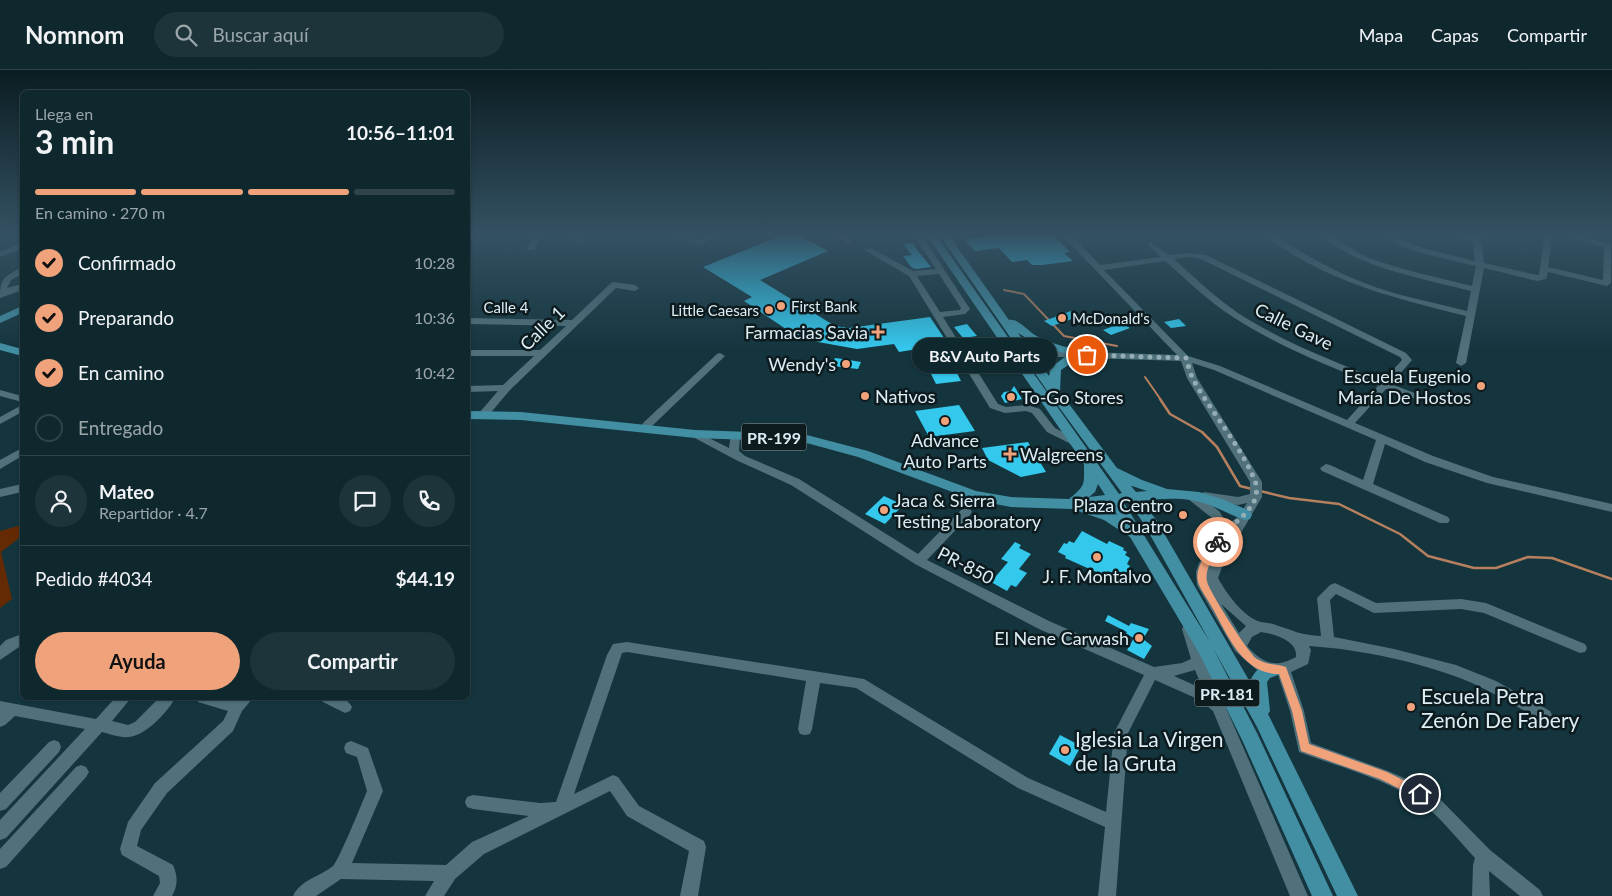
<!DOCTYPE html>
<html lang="es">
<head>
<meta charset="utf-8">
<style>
	body { margin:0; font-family:Lato,sans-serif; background:#1d343a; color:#f1f3f6; height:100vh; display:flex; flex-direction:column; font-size:19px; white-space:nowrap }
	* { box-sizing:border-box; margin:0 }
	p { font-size:16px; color:#9ba6aa }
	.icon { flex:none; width:28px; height:28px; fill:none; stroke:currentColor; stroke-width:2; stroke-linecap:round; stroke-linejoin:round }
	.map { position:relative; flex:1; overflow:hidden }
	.sheet { position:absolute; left:20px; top:20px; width:450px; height:610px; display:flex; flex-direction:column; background:#0f282e; border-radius:8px; box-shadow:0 1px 4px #0004,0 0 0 1px #2f444a }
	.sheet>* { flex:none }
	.pin { position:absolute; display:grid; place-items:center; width:42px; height:42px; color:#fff; margin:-21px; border:2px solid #fff; border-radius:50%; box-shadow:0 1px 5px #0007 }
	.courier { position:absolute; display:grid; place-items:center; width:50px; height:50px; margin:-25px; border:4px solid #f0a27a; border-radius:50%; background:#fff; color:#222; box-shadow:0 1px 6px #0007 }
	.bubble { position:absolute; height:35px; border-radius:18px; background:#0f282e; box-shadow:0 1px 4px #0004,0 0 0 1px #2f444a; font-size:16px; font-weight:700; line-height:35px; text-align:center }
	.summary em { font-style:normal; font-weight:700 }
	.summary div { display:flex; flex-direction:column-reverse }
	.summary { display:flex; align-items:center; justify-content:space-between; height:85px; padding:0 15px }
	h1 { font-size:32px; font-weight:700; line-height:38px }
	.bar { display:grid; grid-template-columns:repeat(4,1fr); gap:8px 5px; align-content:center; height:60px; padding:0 15px }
	.bar i { height:6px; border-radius:4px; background:#2f444a }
	.bar .selected { background:#f0a27a }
	.bar p { grid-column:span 4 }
	.line { display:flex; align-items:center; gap:12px; padding:0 15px; border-top:1px solid #2f444a }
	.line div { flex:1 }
	.round { display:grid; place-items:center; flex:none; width:52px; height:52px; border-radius:26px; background:#1d343a }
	ol { padding:0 15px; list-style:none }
	li { display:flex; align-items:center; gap:15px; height:55px }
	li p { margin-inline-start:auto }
	li .icon { padding:5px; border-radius:50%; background:#f0a27a; color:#111; stroke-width:4 }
	li:last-child { color:#9ba6aa }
	li i { width:28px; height:28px; border:2px solid #2f444a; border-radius:50% }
	.action { display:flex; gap:10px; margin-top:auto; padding:10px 15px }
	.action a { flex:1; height:58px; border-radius:30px; background:#f0a27a; color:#111; font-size:20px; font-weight:700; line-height:58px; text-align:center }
	.action a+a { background:#1d343a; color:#f1f3f6 }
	header { display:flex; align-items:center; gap:30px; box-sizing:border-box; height:70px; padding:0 25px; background:#0f282e; border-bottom:1px solid #2f444a }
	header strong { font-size:24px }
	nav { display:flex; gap:28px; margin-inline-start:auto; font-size:18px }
	.search { width:350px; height:45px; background:#1d343a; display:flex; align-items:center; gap:12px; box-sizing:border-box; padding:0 18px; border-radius:28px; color:#9ba6aa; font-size:19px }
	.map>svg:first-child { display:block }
</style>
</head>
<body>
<header>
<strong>Nomnom</strong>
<div class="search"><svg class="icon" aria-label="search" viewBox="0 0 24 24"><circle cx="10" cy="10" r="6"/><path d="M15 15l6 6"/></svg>Buscar aquí</div>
<nav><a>Mapa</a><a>Capas</a><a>Compartir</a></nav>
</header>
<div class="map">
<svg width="1612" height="826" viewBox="0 0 1612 826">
	<rect width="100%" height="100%" fill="#14353e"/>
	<path fill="#642a04" d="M22,455v11l-21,16 11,47 -12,9v-77z"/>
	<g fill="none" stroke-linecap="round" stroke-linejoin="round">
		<g stroke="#b67f5e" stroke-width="2">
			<path d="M833,164l17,8"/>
			<path d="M1004,220l20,4 40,42 53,10"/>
			<path d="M1145,307l16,23"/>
		</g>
		<g stroke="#b67f5e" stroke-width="2.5">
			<path d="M1160,329l10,15 32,18 15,15 23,39 12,3"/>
			<path d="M1260,421l29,7 50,6 61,30 28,22 46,12h22l32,-11 24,1 60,21"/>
		</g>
	</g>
	<g fill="#34c8ed">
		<path d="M785,164h12l31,17 -68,29 75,46 14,2 81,-11 18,27 -49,8 -5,-8 -37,5 -39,-7 -14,-9 -6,4 -54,-36 8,-4 -49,-30z"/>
		<path d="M1003,164h49l18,18 -6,1 9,8 -31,4h-10l-5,-5 -15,2 -13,-14 -24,3 -11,-12z"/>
		<path d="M913,173l4,7 14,17 -15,2 -5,-2 -8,-11 9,-1 -9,-11z"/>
		<path d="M1071,241l9,5 -28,10 -8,-5z"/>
		<path d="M1179,249l7,7 -15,2 -7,-6z"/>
		<path d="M1122,253l8,5 -19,7 -8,-5z"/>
		<path d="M967,254l10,12 -14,2 -9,-11z"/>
		<path d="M835,288l8,1 18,3 -3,7 -26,-3z"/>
		<path d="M954,297l7,14 -25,3 -7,-14z"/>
		<path d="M1014,316l8,13 -17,4 -4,-7 3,-4 7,-1z"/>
		<path d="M959,335l16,26 -46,6 -14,-26z"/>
		<path d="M1028,372l18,30 -25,5 -33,-17 -6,-12z"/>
		<path d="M884,426l19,9 -18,19 -20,-10z"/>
		<path d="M1082,461l25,13 2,-3 15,7 -1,2 4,2 -2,3 5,3 -3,6 3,2 -9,17 -56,-25 1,-2 -8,-4 6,-9 3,1 2,-3 5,2z"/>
		<path d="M1015,472l6,3 -2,3 12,6 -12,15 8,4 -11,14 -5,-2 -4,6 -16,-9 17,-20 -7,-3z"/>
		<path d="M1108,545l21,11 2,-3 18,6 -6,10 9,7 -8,13 -17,-9 7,-12 -8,-4 1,-2 -22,-11z"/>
		<path d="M1060,665l21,11 -11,20 -21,-12z"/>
	</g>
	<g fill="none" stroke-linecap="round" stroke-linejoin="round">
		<g fill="#50717b" fill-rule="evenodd">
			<path d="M468,164h8l-8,4z"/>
			<path d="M534,164h8l-8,16h-6l-1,-2z"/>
			<path d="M565,164h10l11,8 -7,2z"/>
			<path d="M667,164h13l19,6 16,-5 4,2 -20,8z"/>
			<path d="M913,164h8l49,75 -5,5 -22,3 22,35 62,-2 150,5 -116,-121h9l30,31 61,-8 -14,-13 4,-2 18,13 19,-2 18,2 200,98 6,7 -21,24 26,10 1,2 -1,2h-8l-23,-9 -31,34 78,33 60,21 119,27v8l-125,-29 -62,-21 -40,-18 -12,40 75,33 2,3 -2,3h-8l-118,-52 -2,-3 6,-4 4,1 33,15 13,-40 -162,-70 -22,-7 5,15 65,104v15l-38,65 -6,16c8,15 26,40 43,44 5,1 10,1 15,3 18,6 25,10 45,11l-4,-38 13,-13 5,-2 41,20 85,-4 25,4 99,41 2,4 -2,4 -5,1 -96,-40 -23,-4 -87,4 -38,-19 -6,6 4,37 60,12 62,16 40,16 54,30 2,4 -2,4 -5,2 -5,-2c-23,-12 -44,-25 -68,-36 -46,-20 -113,-34 -163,-37l2,4 -3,14 -17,8 13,39 7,32 77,28 25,11 24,14 53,54 50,40 3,6h-23l-31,-25 1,25h-18l1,-31 2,-7c-15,-16 -33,-39 -50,-52 -34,-26 -86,-39 -126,-54l-9,-41 -12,-36 -21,-5 -22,-19 -38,-66 -1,-13 3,-9 18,-28 -5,-17 -29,-23 6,-4 9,5 6,-4 34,5 12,-3v-12l-63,-104 -6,-17 -154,-5 -58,2 29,46 8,3 21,-2 13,4 15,19 26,14 1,2 -1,2 -4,1 -30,-15 -15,-19 -6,-2 -21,2 -15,-5 -81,-132 -45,-26 7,-2 42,23 23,-2zM1188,187l13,2 199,98 2,3 -19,21c-50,-20 -100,-39 -145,-68 -23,-16 -43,-35 -64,-54zM1165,191c22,19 43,40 68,56 45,29 95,49 145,69l-31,34 -127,-54 -32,-10 -84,-86zM939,204l22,34 -1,2 -20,2 -23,-36zM1205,430l33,5 9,-2 -8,13 -12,9 -7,-13zM1221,476l-11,21c2,-8 6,-15 11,-21zM1221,534l25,22 -7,7zM1261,562c14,2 37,9 35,25 -22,12 -33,6 -49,-11l5,-9z"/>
			<path d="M1263,164h10c33,22 67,41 105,54 29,10 59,15 89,23l4,-20c-50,-13 -113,-23 -153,-57 19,0 32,16 49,23 33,13 70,20 105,29l4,-20 -59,-14 -43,-18h12l37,14 52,13 -2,-19 -30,-8h16l15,4 1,-4h8l-2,7 3,22 53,12h2l6,-41h8l-5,33 55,13 1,-33 -51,-13h15l43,10v39l-4,3 -59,-14 -2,7 -9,2 -53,-13 -18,95 -5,3 -5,-3 10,-47c-59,-15 -115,-28 -167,-58 -12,-7 -25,-14 -36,-24z"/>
			<path d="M19,174h3v5l-22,8v-5z"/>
			<path d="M19,199h3v5l-11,6 -4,8 15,-4v6l-22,8c0,-18 3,-21 19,-29z"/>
			<path d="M614,212l21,3 4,3 -4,3 -19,-3 -106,102 -23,27h-8l-1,-2 1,-2 19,-22 -30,1v-6l35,-1 31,-29h-66v-6h72l26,-24 -98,-2v-6l104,2 39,-37z"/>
			<path d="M720,283l5,3 -2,2 -71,68 -4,6h-8l-1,-2 5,-8 73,-68z"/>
			<path d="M0,320l22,6v6l-22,-6z"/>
			<path d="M22,335v7l-22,12v-7z"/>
			<path d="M695,361l34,17 2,-14h8l1,2 -1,15 6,5 54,23 119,75 44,-45h8l2,3 -2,3 -43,45 122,61 105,46 28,-4 9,-4 -9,-30 2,-4 5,-1 5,1 12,37 102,234h-18l-77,-185 -13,-11 -45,-20 -27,53 -12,163h-18l7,-69 -87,-39 -162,-100 -36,-5 -8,46 -2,5 -5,1 -5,-1 -2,-5 8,-48 -179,-29 -5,1 -1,3 -47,138 39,-19 5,2 21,29 65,35 2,6 -8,49h-18l9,-45 -62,-35 -17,-25 -126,63 -29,25 -11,17h-19l9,-15 -93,-2 -25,17h-23c7,-16 28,-20 40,-30 6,-6 29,-63 34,-75l-10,-34 -11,-4 -2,-5 2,-5 5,-2 17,7 15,43 -31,72 94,2 26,-23 57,-26 -56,-7 -6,-2 -2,-5 2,-5 6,-2 67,8 16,-1 51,-147 6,-11 14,-2 237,37 164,99 78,34 8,-79 30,-58 -105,-46 -124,-65 -124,-79 -55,-25 -45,-24 -1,-2zM1195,600l8,19 -29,-13z"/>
			<path d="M22,378v8l-22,13v-9z"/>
			<path d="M22,414v8l-22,5v-8z"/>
			<path d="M22,564v11l-22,15v-14l6,-6z"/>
			<path d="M115,628h16l-19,23 16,4 7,-3 24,-24h16c-7,14 -30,38 -46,39 -9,1 -19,-3 -27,-5l-96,106 -6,2v-20l85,-91 -70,-13 -10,9 -5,2v-26l96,18z"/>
			<path d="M196,628h28l10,2 3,-2h16l-11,13 -9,20 -66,62 -26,37 -4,16 36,19c5,12 5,20 -1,31h-19l7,-13 -1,-7 -37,-21 -2,-6 8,-27 27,-39 68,-62 5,-10 -30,-9z"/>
			<path d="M321,628c10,-1 26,-2 31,9l-2,4 -5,2 -22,-11z"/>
			<path d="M54,670l5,2 2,5 -2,5 -53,57 -6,2v-18l49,-51z"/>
			<path d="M81,695l5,2 3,5 -3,5 -80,90 -6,2v-20l76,-82z"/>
		</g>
		<g fill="#428ea3" fill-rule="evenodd">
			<path d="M926,164h9l184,260 3,-1 -72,-98 -111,-161h9l61,86c9,-2 18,10 26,15 17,10 37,13 56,18l2,2 -2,2 -18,5 -12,8 -1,22 57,76 25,12 25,9 32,3 23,7 28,12 2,4 -2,4 -5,1c-11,-3 -22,-10 -33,-14 -23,-9 -45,-8 -70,-5l15,20 93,161c4,-12 15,-21 28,-17l2,5 -2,5 -8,3 -3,4 3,29 -2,3 90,182h-21l-80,-169 -44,-79 44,85 76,163h-21l-69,-154 -44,-89 -69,-116 -26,-17 -32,-11 -61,-2 -37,-7 -116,-43 -55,-15 -108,-4 -174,-18 -53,-1v-8l53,1 174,18 108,4 65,17 108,40 35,6 58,2c17,-14 15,-14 15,-35zM1018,263l24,14 29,8 -6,2 -14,10 -2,9zM1098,414l7,11 -16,2 6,-5zM1131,416h1l15,5 -11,1zM1129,432l15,22 66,118 -86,-139zM1111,434l6,11 -23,-9z"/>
			<path d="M22,236v7l-22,10v-7z"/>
			<path d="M0,273l22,6v7l-22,-6z"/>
		</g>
	</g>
	<linearGradient id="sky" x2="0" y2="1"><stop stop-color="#0b1d22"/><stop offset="0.59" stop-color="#345163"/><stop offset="1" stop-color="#345163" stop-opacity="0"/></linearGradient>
	<rect width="1612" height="280" fill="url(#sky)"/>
	<path fill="#f0a27a" d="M1215,469h3l4,3c-6,11 -18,26 -15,39 1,9 42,73 50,78 10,6 19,5 29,8l16,44 7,33 78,28 36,18 2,4 -2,3 -3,2 -40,-20 -79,-28 -9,-40 -13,-37c-36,0 -51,-38 -66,-65 -4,-8 -12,-18 -15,-27 -4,-14 10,-31 17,-43z"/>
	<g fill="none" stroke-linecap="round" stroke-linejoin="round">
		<path stroke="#95adb4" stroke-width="5" stroke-dasharray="0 9" d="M1087,285l99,3c2,7 4,15 7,21 18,33 48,67 62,102 2,5 2,13 0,18 -8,19 -27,26 -37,43"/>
	</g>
	<g fill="#f0a27a" stroke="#0d1b1f" stroke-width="2">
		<circle cx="781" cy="236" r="5"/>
		<circle cx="769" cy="240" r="5"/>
		<circle cx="1062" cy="248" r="5"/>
		<path d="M875.5 254.5h5v5h5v5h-5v5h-5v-5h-5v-5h5z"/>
		<circle cx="846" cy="294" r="5"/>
		<circle cx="1481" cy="316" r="5"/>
		<circle cx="865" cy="326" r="5"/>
		<circle cx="1011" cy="327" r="5"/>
		<circle cx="945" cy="351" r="5"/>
		<path d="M1007.5 376.5h5v5h5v5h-5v5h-5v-5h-5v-5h5z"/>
		<circle cx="884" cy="440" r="5"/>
		<circle cx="1183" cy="445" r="5"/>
		<circle cx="1097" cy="487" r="5"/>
		<circle cx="1139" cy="568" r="5"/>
		<circle cx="1411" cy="637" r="5"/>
		<circle cx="1065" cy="680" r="5"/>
	</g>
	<g text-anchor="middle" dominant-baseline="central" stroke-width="5" stroke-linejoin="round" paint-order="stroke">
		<g font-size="15" fill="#dbedf3" stroke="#0d1b1f" text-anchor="start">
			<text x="791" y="236">First Bank</text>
			<text x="759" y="240" text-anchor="end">Little Caesars</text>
			<text x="1072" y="248">McDonald's</text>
		</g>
		<g font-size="15" fill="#dbedf3" stroke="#0d1b1f">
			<text x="506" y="237">Calle 4</text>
		</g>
		<g fill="#0d1b1f" stroke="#9daeb3" stroke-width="1">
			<rect x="741.5" y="353.5" width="65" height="27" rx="4"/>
			<rect x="1194.5" y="609.5" width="65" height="27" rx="4"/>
		</g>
		<g font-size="16" font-weight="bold" fill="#dbedf3">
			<text x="774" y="367">PR-199</text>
			<text x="1227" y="623">PR-181</text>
		</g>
		<g font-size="18" fill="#dbedf3" stroke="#0d1b1f">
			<text transform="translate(1294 256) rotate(26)">Calle Gave</text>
			<text transform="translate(542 258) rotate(-44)">Calle 1</text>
			<text transform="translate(966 495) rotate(27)">PR-850</text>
		</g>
		<g font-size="18" fill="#dbedf3" stroke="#0d1b1f" text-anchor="end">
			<text x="868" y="262">Farmacias Savia</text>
			<text x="836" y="294">Wendy's</text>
			<text x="1471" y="306">Escuela Eugenio<tspan x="1471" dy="21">María De Hostos</tspan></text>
			<text x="875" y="326" text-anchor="start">Nativos</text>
			<text x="1021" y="327" text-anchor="start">To-Go Stores</text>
			<text x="945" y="370" text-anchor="middle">Advance<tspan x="945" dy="21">Auto Parts</tspan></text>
			<text x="1020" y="384" text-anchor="start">Walgreens</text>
			<text x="894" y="430" text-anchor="start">Jaca &amp; Sierra<tspan x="894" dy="21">Testing Laboratory</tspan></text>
			<text x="1173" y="435">Plaza Centro<tspan x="1173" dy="21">Cuatro</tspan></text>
			<text x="1097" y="506" text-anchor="middle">J. F. Montalvo</text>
			<text x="1129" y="568">El Nene Carwash</text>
		</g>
		<g font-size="21" fill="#dbedf3" stroke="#0d1b1f" text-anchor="start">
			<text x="1421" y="625">Escuela Petra<tspan x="1421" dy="24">Zenón De Fabery</tspan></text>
			<text x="1075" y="668">Iglesia La Virgen<tspan x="1075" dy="24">de la Gruta</tspan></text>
		</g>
	</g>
</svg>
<div class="pin" style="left:1087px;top:285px;background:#ea580c"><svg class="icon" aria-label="bag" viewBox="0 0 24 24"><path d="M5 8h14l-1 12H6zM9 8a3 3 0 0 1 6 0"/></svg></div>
<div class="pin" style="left:1420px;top:724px;background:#1f2937"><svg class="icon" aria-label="home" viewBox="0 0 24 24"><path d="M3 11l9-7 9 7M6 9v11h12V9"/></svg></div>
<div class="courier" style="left:1218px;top:472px"><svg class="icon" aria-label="bike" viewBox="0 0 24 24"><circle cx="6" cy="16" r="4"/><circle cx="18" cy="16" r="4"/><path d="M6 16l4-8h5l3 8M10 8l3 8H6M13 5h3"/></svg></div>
<div class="bubble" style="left:912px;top:268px;width:145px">B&amp;V Auto Parts</div>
<section class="sheet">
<div class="summary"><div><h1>3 min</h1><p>Llega en</p></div><em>10:56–11:01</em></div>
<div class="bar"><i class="selected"></i><i class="selected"></i><i class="selected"></i><i></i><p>En camino · 270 m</p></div>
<ol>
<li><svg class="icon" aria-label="check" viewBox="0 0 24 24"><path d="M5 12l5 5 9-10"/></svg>Confirmado<p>10:28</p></li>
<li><svg class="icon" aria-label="check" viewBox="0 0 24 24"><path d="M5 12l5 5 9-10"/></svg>Preparando<p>10:36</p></li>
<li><svg class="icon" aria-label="check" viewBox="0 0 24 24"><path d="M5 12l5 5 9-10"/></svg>En camino<p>10:42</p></li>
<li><i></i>Entregado</li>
</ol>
<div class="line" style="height:90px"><a class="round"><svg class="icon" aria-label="person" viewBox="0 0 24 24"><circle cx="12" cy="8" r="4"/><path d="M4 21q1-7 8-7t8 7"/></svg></a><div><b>Mateo</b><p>Repartidor · 4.7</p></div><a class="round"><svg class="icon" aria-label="chat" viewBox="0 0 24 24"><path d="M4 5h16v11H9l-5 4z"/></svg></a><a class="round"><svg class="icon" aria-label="phone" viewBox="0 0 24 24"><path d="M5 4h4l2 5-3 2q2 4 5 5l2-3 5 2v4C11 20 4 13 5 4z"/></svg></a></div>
<div class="line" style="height:65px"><div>Pedido #4034</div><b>$44.19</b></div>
<div class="action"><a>Ayuda</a><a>Compartir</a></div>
</section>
</div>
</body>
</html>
